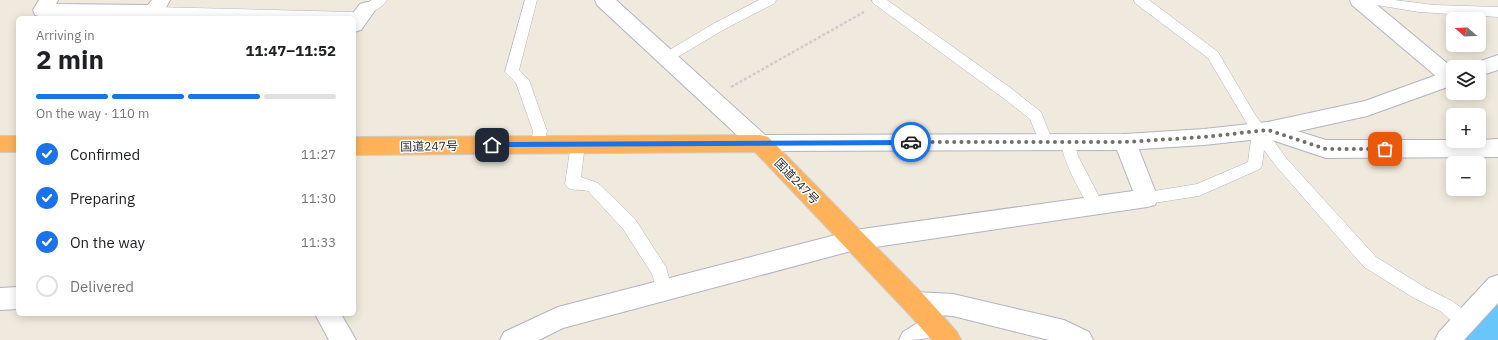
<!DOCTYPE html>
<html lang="en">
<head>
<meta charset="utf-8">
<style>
	body { margin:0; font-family:"IBM Plex Sans","Noto Sans JP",sans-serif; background:#f2f2f2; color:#202124; height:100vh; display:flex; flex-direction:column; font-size:15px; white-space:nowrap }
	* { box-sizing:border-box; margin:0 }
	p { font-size:13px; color:#757577 }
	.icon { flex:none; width:22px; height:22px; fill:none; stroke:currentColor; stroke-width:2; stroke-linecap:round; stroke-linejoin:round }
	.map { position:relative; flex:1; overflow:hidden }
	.sheet { position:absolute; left:16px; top:16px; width:340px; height:300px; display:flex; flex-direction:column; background:#fff; border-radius:6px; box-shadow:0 2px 10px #0003 }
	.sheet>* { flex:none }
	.needle { width:26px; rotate:289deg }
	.tools { position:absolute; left:1446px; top:12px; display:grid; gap:8px }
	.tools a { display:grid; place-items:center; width:40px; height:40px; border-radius:6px; background:#fff; box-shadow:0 2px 10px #0003; font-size:20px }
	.pin { position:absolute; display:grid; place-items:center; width:34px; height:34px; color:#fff; margin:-17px; border-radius:8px; box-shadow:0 2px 6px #0006 }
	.courier { position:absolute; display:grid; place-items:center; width:40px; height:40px; margin:-20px; border:3px solid #1a73e8; border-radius:50%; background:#fff; color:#222; box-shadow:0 1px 5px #0007 }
	.headline em { font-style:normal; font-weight:800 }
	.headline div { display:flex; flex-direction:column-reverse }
	.headline { display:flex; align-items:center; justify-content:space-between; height:68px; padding:0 20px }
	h1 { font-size:26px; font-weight:800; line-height:30px }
	.bar { display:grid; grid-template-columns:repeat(4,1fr); gap:6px 4px; align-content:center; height:48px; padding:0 20px }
	.bar i { height:5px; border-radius:3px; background:#e0e0e0 }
	.bar .active { background:#1a73e8 }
	.bar p { grid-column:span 4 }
	ol { padding:0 20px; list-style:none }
	li { display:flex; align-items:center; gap:12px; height:44px }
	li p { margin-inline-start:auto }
	li .icon { padding:4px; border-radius:50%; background:#1a73e8; color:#fff; stroke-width:4 }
	li:last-child { color:#757577 }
	li i { width:22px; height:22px; border:2px solid #e0e0e0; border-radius:50% }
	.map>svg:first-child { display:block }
</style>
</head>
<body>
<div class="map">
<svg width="1498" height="340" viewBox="0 0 1498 340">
	<rect width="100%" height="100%" fill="#f0eade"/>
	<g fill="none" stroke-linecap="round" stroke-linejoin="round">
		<path fill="#69c5fa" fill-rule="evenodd" d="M1498,300v40h-41l8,-17 15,-17z"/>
		<defs>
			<g id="lane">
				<path d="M372,0h15c-4,7 -16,15 -25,12l-1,-3 1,-3z"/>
				<path d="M525,0h12l-18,70 10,10 18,51 -4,17 -5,2 -5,-2 -2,-4 2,-13 -17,-48 -11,-11z"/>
				<path d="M759,0h17l-1,3 -52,27 -52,31 -5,2 -5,-2 -2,-3 2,-3 52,-31z"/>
				<path d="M872,0h15l125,89 29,23 12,30 -2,4 -5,2 -5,-2 -11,-27 -28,-22 -129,-94z"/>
				<path d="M1134,0h15l69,52 36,61 32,45 90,99 50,31 26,13 19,14 2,6 -2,6 -6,2 -6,-2 -19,-16 -26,-13 -50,-31 -88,-101 -12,-16 -2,15 -2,4 -61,27 -52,8 -5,-1 -3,-5 3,-5 55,-9 51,-22 4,-30 -44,-74 -73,-55z"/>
				<path d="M1365,0h29l40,5 64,2v10l-79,-5 -48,-8 -5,-1z"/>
				<path d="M154,7l198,5 12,4 2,3 -2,3 -5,2 -5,-2v-4l-200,-1 -5,-2 -1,-3 1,-3z"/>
				<path d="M1068,136l5,2 5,18 26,50 -3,5 -5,1 -5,-1c-8,-15 -35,-60 -28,-73z"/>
				<path d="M578,138l5,2 2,4 -4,33 17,6 37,36 31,48 6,22 -2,5 -6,2 -6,-2 -6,-20 -29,-45 -35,-38c-7,-2 -13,0 -20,-3l-3,-4 6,-40 2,-4z"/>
			</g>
			<g id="street">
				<path d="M39,0h19l-2,4 92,1 4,-5h18l-9,17 -5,1 -114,-1 -7,-2 -2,-5z"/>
				<path d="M1350,0h21l82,68v17l-9,-2 -92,-78z"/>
				<path d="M367,2l7,2 2,5 -15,21 -7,2v-14h-5l11,-14z"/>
				<path d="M1268,122l58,18h127v1h26v-1l19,-1v18l-172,1 -66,-22 -3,-6 3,-6z"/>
				<path d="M1125,134l8,2 3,6 22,56 -3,7 -8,2 -292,43 -292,78 -24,12h-39l4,-8 54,-25 297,-77 278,-39 -19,-49 3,-6z"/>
				<path d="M1498,275v28l-34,37h-29l4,-8 50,-54z"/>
				<path d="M18,287v22l-18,1v-22z"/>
				<path d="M915,292l38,2 111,26 25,12 4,8h-44l-96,-24 -14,-1 4,2 3,8c-9,15 -27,15 -47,15l4,-8 27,-17 -15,-1 -9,-3 -3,-8 3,-8z"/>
				<path d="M315,314h26l15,26h-27z"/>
			</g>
			<g id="secondary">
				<path d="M595,0h21l149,135 360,-1 79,-5 64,-7 97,-21 88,-32v16l-86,31 -99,22 -64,7 -79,5 -365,1 -8,-2 -155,-144z"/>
				<path d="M1498,55v15l-19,6v-9h-9l2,-3z"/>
			</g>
			<g id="highway">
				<path d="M760,135l8,2 156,158 33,37 4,8h-29l-26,-29 -151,-159 -401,3v-18z"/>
				<rect x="0" y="136" width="18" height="16"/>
			</g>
		</defs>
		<use href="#lane" stroke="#b2b3c2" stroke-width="1"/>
		<use href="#street" stroke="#b2b3c2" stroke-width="2"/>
		<use href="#secondary" stroke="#b2b3c2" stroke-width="2"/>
		<use href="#highway" stroke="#cdcdcd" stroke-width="2"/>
		<path stroke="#cdcdcd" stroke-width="2.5" stroke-dasharray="3 2" stroke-linecap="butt" d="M731,87l133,-75"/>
		<use href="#lane" fill="#fff" fill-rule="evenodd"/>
		<use href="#street" fill="#fff" fill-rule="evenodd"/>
		<use href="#secondary" fill="#fff" fill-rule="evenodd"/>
		<use href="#highway" fill="#ffb25a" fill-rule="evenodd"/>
	</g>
	<path fill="#1a73e8" d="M911,140l3,2 -3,3 -419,2 -3,-2 3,-3z"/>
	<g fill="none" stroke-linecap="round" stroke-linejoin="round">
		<path stroke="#716f6b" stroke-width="4" stroke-dasharray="0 7.2" d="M911,142h214l79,-5 64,-7 58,19h59"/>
	</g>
	<g text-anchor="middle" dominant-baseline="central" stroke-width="3" stroke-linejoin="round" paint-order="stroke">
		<g font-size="12" fill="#2d2d2d" stroke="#fff">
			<text transform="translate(429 146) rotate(-1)">国道247号</text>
			<text transform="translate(797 181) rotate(46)">国道247号</text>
		</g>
	</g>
</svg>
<div class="tools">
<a><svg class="needle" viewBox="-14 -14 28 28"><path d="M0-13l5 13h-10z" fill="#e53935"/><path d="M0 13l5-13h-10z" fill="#757577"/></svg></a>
<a><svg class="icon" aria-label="layers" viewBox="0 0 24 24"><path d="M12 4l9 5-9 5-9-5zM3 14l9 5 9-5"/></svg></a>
<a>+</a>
<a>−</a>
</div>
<div class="pin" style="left:1385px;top:149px;background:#ea580c"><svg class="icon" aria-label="bag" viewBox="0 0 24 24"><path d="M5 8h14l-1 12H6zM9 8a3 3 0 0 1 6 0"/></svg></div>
<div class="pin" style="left:492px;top:145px;background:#1f2937"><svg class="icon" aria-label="home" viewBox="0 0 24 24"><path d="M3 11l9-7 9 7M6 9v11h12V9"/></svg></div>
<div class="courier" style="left:911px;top:142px"><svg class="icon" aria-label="car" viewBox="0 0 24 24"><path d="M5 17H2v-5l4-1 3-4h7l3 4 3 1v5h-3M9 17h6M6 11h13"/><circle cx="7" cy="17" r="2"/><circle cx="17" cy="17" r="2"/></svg></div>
<section class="sheet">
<div class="headline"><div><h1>2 min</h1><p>Arriving in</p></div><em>11:47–11:52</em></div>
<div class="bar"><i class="active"></i><i class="active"></i><i class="active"></i><i></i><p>On the way · 110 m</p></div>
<ol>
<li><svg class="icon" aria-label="check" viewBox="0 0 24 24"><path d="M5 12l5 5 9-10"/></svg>Confirmed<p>11:27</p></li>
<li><svg class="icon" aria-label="check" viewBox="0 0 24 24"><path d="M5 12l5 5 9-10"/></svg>Preparing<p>11:30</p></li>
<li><svg class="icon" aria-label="check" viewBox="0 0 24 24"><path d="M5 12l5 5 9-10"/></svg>On the way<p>11:33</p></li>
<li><i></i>Delivered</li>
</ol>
</section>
</div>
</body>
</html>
